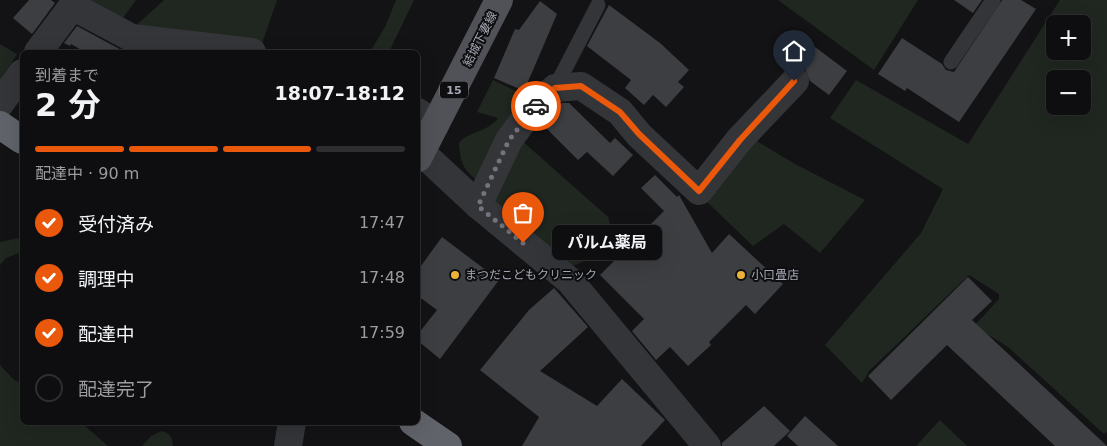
<!DOCTYPE html>
<html lang="ja">
<head>
<meta charset="utf-8">
<style>
	body { margin:0; font-family:"DejaVu Sans","Noto Sans JP",sans-serif; background:#171719; color:#f1f3f6; height:100vh; display:flex; flex-direction:column; font-size:19px; white-space:nowrap }
	* { box-sizing:border-box; margin:0 }
	p { font-size:16px; color:#9b9c9f }
	.icon { flex:none; width:28px; height:28px; fill:none; stroke:currentColor; stroke-width:2; stroke-linecap:round; stroke-linejoin:round }
	.map { position:relative; flex:1; overflow:hidden }
	.side { position:absolute; left:20px; top:50px; width:400px; height:375px; display:flex; flex-direction:column; background:#0e0e10; border-radius:8px; box-shadow:0 5px 20px #0002,0 0 0 1px #2e2e30 }
	.side>* { flex:none }
	.controls { position:absolute; left:1046px; top:15px; display:grid; gap:10px }
	.controls a { display:grid; place-items:center; width:45px; height:45px; border-radius:8px; background:#0e0e10; box-shadow:0 5px 20px #0002,0 0 0 1px #2e2e30; font-size:25px }
	.pin { position:absolute; display:grid; place-items:center; width:42px; height:42px; color:#fff; margin:-51px -21px; border-radius:50% 50% 50% 0; rotate:-45deg; box-shadow:0 0 5px #0007 }
	.pin .icon { rotate:45deg }
	.courier { position:absolute; display:grid; place-items:center; width:50px; height:50px; margin:-25px; border:4px solid #ea580c; border-radius:50%; background:#fff; color:#222; box-shadow:0 1px 6px #0007 }
	.bubble { position:absolute; height:35px; border-radius:8px; background:#0e0e10; box-shadow:0 5px 20px #0002,0 0 0 1px #2e2e30; font-size:16px; font-weight:700; line-height:35px; text-align:center }
	.summary em { font-style:normal; font-weight:700 }
	.summary div { display:flex; flex-direction:column-reverse }
	.summary { display:flex; align-items:center; justify-content:space-between; height:85px; padding:0 15px }
	h1 { font-size:32px; font-weight:700; line-height:38px }
	.bar { display:grid; grid-template-columns:repeat(4,1fr); gap:8px 5px; align-content:center; height:60px; padding:0 15px }
	.bar i { height:6px; border-radius:4px; background:#2e2e30 }
	.bar .current { background:#ea580c }
	.bar p { grid-column:span 4 }
	ol { padding:0 15px; list-style:none }
	li { display:flex; align-items:center; gap:15px; height:55px }
	li p { margin-inline-start:auto }
	li .icon { padding:5px; border-radius:50%; background:#ea580c; color:#fff; stroke-width:4 }
	li:last-child { color:#9b9c9f }
	li i { width:28px; height:28px; border:2px solid #2e2e30; border-radius:50% }
	.map>svg:first-child { display:block }
</style>
</head>
<body>
<div class="map">
<svg width="1107" height="446" viewBox="0 0 1107 446">
	<rect width="100%" height="100%" fill="#131315"/>
	<g fill="#1f2720" fill-rule="evenodd">
		<path d="M84,0h52l-13,18z"/>
		<path d="M164,0h113l-15,44 -132,-13z"/>
		<path d="M396,0h18l-25,52h-19l15,-25z"/>
		<path d="M778,0h140l-44,70z"/>
		<path d="M1060,0h47v432l-3,2 -96,-87 -34,-21 25,-27v-5l-30,-19 -99,95 -8,13 -37,-38 96,-112 22,-44 -113,-71 26,-38 112,64zM1055,24h27v27h-27zM1055,79h27v27h-27z"/>
		<path d="M0,44l17,10 -17,27z"/>
		<path d="M493,80l41,20 -58,80c-14,-12 -16,-20 -17,-37 11,-13 28,-10 39,-25l-21,-6z"/>
		<path d="M520,139l88,78c9,20 -20,47 -37,49l-74,-50 -5,-24z"/>
		<path d="M753,139l42,25 70,36 -45,53 -36,-29 -31,22 -49,-47z"/>
		<path d="M22,234v18l-16,6 -6,7v-23l19,-4z"/>
		<path d="M0,365l14,15 8,3v39l53,1 10,3 23,20h-108z"/>
		<path d="M940,420l27,26h-51z"/>
		<path d="M161,431c10,2 11,6 12,15h-31l9,-10z"/>
	</g>
	<g fill="#3d3e42">
		<path d="M29,0h22l4,3 -23,31 -19,-16z"/>
		<path d="M954,0h28l-9,13z"/>
		<path d="M1002,0h19l15,9 -77,113 -52,-34 -2,3 -27,-17 24,-36 40,26 4,6 8,2z"/>
		<path d="M540,1l17,13 -33,77 -30,-13 21,-49 4,1z"/>
		<path d="M609,5l51,38 29,27 -11,12 6,5 -18,20 -13,-12 -9,10 -19,-17 6,-8 -44,-34z"/>
		<path d="M77,26l48,26h2h-42l-14,-8 -1,2 -6,-3z"/>
		<path d="M811,44l36,27 -18,24 -19,-14 -5,-12 -10,-3z"/>
		<path d="M562,103h7l41,40 5,-5 18,17 -20,21 -26,-24 -9,8 -37,-37z"/>
		<path d="M655,175l22,22 2,-2 33,58 17,-19 54,50 -28,30 -9,-9 -37,37 2,3 -23,21 -18,-19 -14,13 -24,-29 12,-12 -44,-44 64,-64 -23,-23z"/>
		<path d="M442,237l57,43 -59,79 -22,-18v-7l19,-24 -19,-14v-26z"/>
		<path d="M968,277l24,24 -20,19 135,126h-52l-108,-101 -56,55 -23,-24z"/>
		<path d="M554,288l34,39 -48,44 57,35 25,-27 43,41 -24,26h-119l17,-29 -59,-47 49,-60z"/>
		<path d="M764,406l26,25 -16,15h-52v-3z"/>
		<path d="M805,416l33,30h-40l-11,-10z"/>
	</g>
	<g fill="none" stroke-linecap="round" stroke-linejoin="round">
		<g stroke="#343539" stroke-width="15">
			<path d="M951,62l42,-62"/>
			<path d="M555,88l43,-83"/>
		</g>
		<g stroke="#343539" stroke-width="28">
			<path d="M72,6l60,32 120,14"/>
			<path d="M38,52l39,-52"/>
			<path d="M0,104l22,-31"/>
			<path d="M418,112l17,13"/>
			<path d="M421,152l57,53 92,76 137,165"/>
			<path d="M478,205l31,-65 23,-31 23,-21 26,-2 39,26 19,23 60,56 40,-51 56,-59"/>
			<path d="M288,446l4,-24"/>
		</g>
		<path stroke="#505258" stroke-width="28" d="M418,158l81,-158"/>
		<g stroke="#60636a" stroke-width="28">
			<path d="M0,125l22,15"/>
			<path d="M413,422l35,24"/>
		</g>
	</g>
	<g fill="none" stroke-linecap="round" stroke-linejoin="round">
		<path stroke="#72747d" stroke-width="5" stroke-dasharray="0 9" d="M523,243l-45,-37 31,-66 27,-34"/>
		<path stroke="#ea580c" stroke-width="6" d="M536,106l19,-18 26,-2 39,26 19,22 60,57 41,-51 54,-59"/>
	</g>
	<g fill="#ecb234" stroke="#0e0e10" stroke-width="2">
		<circle cx="455" cy="275" r="5"/>
		<circle cx="741" cy="275" r="5"/>
	</g>
	<g text-anchor="middle" dominant-baseline="central" stroke-width="4" stroke-linejoin="round" paint-order="stroke">
		<rect fill="#0e0e10" stroke="#787a84" stroke-width="1" x="440" y="81.5" width="28" height="17" rx="4"/>
		<g font-size="11" font-weight="bold" fill="#a5a9b5">
			<text x="454" y="90">15</text>
		</g>
		<g font-size="12" fill="#a5a9b5" stroke="#0e0e10">
			<text transform="translate(480 39) rotate(-63)">結城下妻線</text>
		</g>
		<g font-size="12" fill="#a5a9b5" stroke="#0e0e10" text-anchor="start">
			<text x="465" y="275">まつだこどもクリニック</text>
			<text x="751" y="275">小口畳店</text>
		</g>
	</g>
</svg>
<div class="controls">
<a>+</a>
<a>−</a>
</div>
<div class="pin" style="left:523px;top:243px;background:#ea580c"><svg class="icon" aria-label="bag" viewBox="0 0 24 24"><path d="M5 8h14l-1 12H6zM9 8a3 3 0 0 1 6 0"/></svg></div>
<div class="pin" style="left:794px;top:81px;background:#1f2937"><svg class="icon" aria-label="home" viewBox="0 0 24 24"><path d="M3 11l9-7 9 7M6 9v11h12V9"/></svg></div>
<div class="courier" style="left:536px;top:106px"><svg class="icon" aria-label="car" viewBox="0 0 24 24"><path d="M5 17H2v-5l4-1 3-4h7l3 4 3 1v5h-3M9 17h6M6 11h13"/><circle cx="7" cy="17" r="2"/><circle cx="17" cy="17" r="2"/></svg></div>
<div class="bubble" style="left:552px;top:225px;width:110px">パルム薬局</div>
<section class="side">
<div class="summary"><div><h1>2 分</h1><p>到着まで</p></div><em>18:07–18:12</em></div>
<div class="bar"><i class="current"></i><i class="current"></i><i class="current"></i><i></i><p>配達中 · 90 m</p></div>
<ol>
<li><svg class="icon" aria-label="check" viewBox="0 0 24 24"><path d="M5 12l5 5 9-10"/></svg>受付済み<p>17:47</p></li>
<li><svg class="icon" aria-label="check" viewBox="0 0 24 24"><path d="M5 12l5 5 9-10"/></svg>調理中<p>17:48</p></li>
<li><svg class="icon" aria-label="check" viewBox="0 0 24 24"><path d="M5 12l5 5 9-10"/></svg>配達中<p>17:59</p></li>
<li><i></i>配達完了</li>
</ol>
</section>
</div>
</body>
</html>
